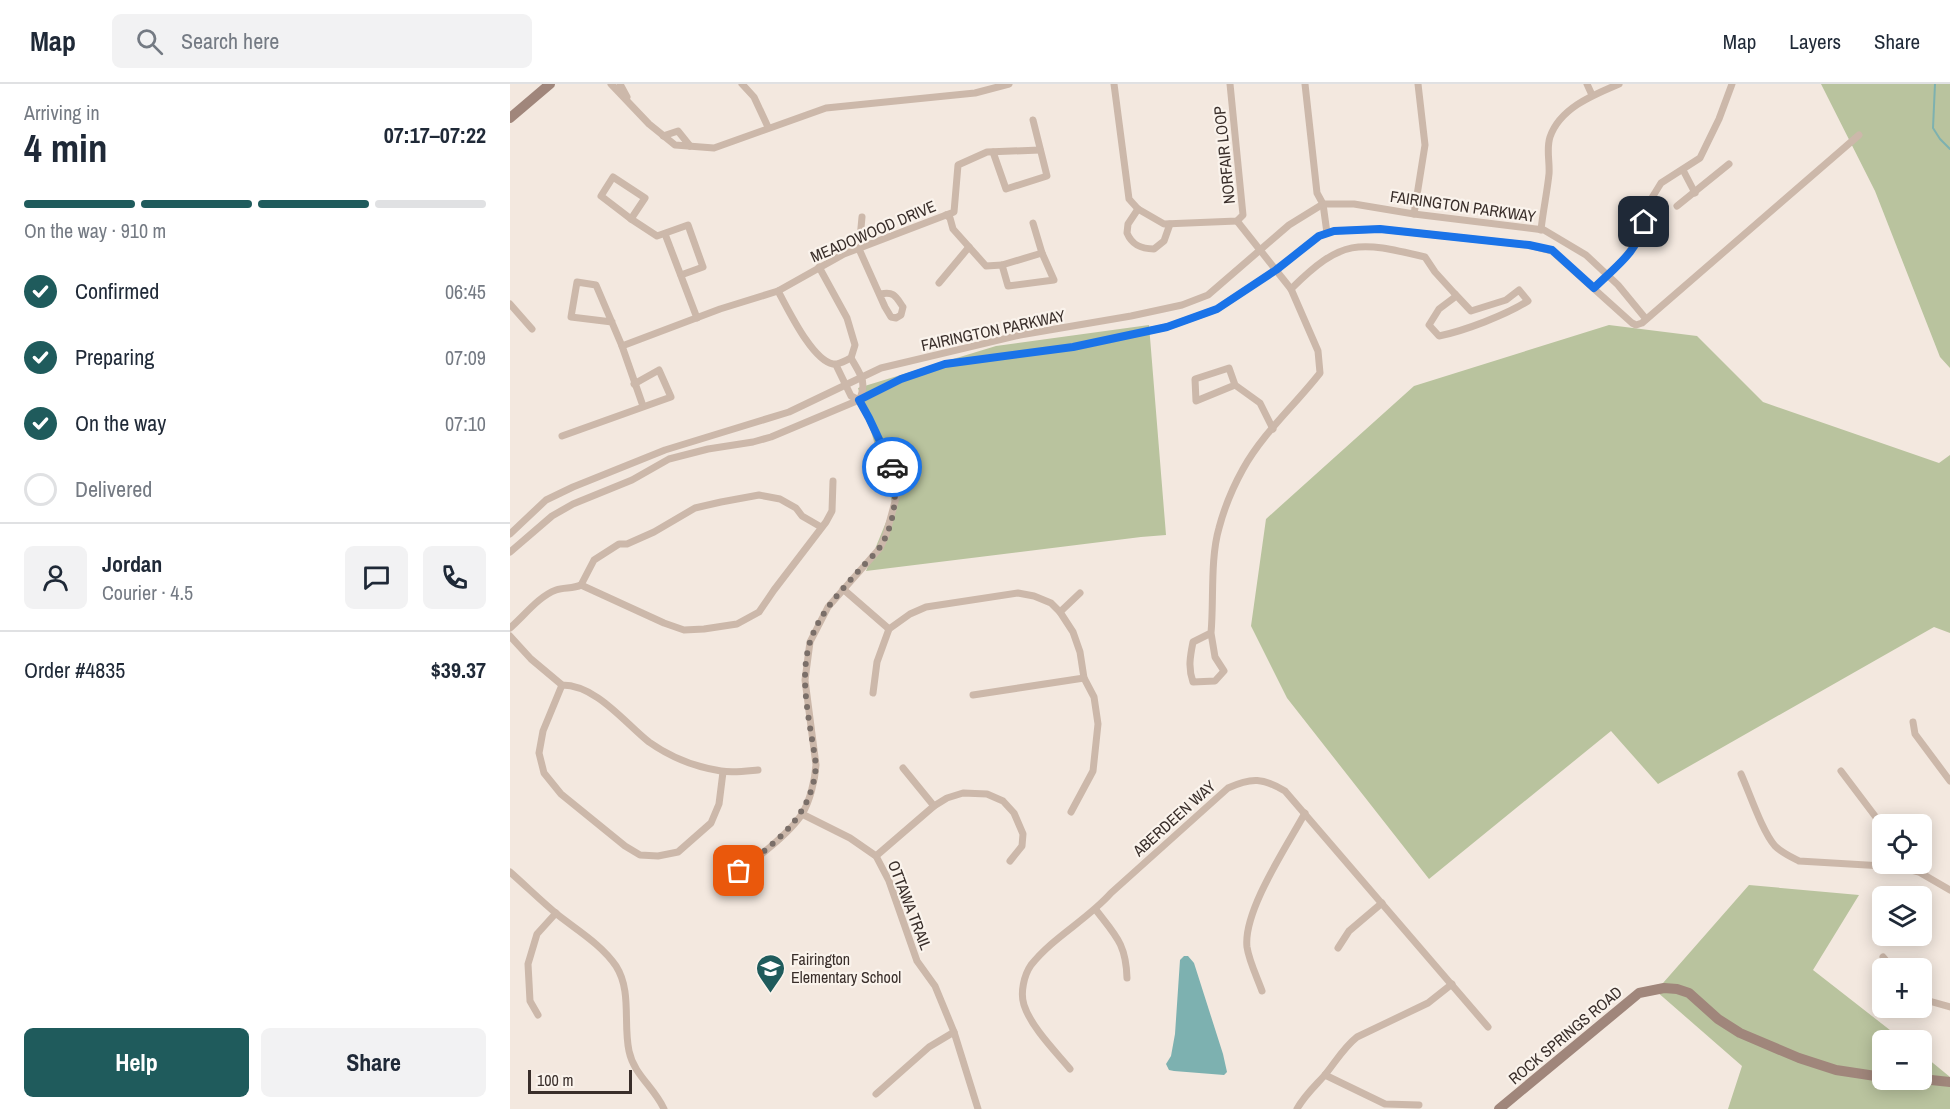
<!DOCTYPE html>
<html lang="en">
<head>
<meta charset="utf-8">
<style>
	body { margin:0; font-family:"Archivo Narrow",sans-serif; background:#f2f2f3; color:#1f2937; height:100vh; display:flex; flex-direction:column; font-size:22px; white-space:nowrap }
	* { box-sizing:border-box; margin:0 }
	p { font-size:20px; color:#747a83 }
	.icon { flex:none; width:33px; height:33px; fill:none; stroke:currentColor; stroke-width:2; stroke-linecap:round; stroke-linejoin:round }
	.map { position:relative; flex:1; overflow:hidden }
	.sheet { display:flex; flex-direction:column; background:#fff; width:510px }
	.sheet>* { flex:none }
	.controls { position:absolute; left:1362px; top:730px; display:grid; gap:12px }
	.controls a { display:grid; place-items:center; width:60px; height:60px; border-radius:9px; background:#fff; box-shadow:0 3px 15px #0003; font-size:30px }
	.scale { position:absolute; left:18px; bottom:15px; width:104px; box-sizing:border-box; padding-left:6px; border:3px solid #392e2a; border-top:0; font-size:16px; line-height:21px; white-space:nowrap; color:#392e2a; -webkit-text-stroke:4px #faf3ec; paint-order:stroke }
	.pin { position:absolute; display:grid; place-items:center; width:51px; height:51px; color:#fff; margin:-26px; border-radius:12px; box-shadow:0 3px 9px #0006 }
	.courier { position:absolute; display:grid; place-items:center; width:60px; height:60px; margin:-30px; border:4px solid #1a73e8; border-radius:50%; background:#fff; color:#222; box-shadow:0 2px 8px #0007 }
	.headline em { font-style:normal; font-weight:800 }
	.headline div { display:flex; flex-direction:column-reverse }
	.headline { display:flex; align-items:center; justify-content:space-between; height:102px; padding:0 24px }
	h1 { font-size:39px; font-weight:800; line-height:45px }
	.bar { display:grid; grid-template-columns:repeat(4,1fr); gap:9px 6px; align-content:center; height:72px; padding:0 24px }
	.bar i { height:8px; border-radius:4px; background:#e0e1e3 }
	.bar .selected { background:#1f5b5c }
	.bar p { grid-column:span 4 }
	.line { display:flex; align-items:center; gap:15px; padding:0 24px; border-top:2px solid #e0e1e3 }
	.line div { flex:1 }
	.round { display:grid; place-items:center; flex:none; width:63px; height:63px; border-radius:9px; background:#f2f2f3 }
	ol { padding:0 24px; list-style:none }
	li { display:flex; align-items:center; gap:18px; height:66px }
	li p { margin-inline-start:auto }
	li .icon { padding:6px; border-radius:50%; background:#1f5b5c; color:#fff; stroke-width:4 }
	li:last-child { color:#747a83 }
	li i { width:33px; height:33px; border:3px solid #e0e1e3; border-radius:50% }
	.cta { display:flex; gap:12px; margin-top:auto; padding:12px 24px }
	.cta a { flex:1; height:69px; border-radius:9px; background:#1f5b5c; color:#fff; font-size:24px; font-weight:800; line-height:69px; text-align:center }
	.cta a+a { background:#f2f2f3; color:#1f2937 }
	header { display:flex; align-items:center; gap:36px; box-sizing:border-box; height:84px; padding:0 30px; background:#fff; border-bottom:2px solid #e0e1e3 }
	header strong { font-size:28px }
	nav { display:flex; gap:33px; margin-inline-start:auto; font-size:21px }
	.search { width:420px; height:54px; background:#f2f2f3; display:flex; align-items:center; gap:15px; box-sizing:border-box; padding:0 21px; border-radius:9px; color:#747a83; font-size:22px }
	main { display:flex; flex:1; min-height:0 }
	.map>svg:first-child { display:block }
</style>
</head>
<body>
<header>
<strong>Map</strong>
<div class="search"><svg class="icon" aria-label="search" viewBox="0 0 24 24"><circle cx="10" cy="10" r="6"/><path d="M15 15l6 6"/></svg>Search here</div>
<nav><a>Map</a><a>Layers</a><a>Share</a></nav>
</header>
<main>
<section class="sheet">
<div class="headline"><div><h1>4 min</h1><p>Arriving in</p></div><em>07:17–07:22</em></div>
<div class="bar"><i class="selected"></i><i class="selected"></i><i class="selected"></i><i></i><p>On the way · 910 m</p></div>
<ol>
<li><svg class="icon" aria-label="check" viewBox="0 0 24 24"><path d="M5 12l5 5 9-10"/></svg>Confirmed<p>06:45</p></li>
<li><svg class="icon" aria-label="check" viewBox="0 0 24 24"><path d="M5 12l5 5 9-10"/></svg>Preparing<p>07:09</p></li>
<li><svg class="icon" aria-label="check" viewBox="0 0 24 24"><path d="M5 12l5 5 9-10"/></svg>On the way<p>07:10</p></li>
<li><i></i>Delivered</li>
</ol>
<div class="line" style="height:108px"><a class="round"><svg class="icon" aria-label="person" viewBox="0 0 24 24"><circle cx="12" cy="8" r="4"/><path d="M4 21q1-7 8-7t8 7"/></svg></a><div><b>Jordan</b><p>Courier · 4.5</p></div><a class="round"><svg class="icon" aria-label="chat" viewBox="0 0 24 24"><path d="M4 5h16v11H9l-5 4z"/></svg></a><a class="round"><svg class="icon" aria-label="phone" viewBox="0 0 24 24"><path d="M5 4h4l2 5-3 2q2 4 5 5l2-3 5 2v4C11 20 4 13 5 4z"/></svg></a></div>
<div class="line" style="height:78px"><div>Order #4835</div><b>$39.37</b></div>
<div class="cta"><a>Help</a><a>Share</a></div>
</section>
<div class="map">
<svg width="1440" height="1025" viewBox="0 0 1440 1025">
	<rect width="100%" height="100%" fill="#f3e8df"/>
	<g fill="#b9c39e">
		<path d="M1311,0h129v284l-10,-11 -65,-166z"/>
		<path d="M639,241l17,210 -25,2 -275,34 27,-66 -35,-117 138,-42z"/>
		<path d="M1099,241l88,11 66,66 176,61 11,-8v178l-16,-6 -276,157 -47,-53 -182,148 -142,-181 -36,-72 15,-107 148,-133z"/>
		<path d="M1239,801l110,10 -46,75 91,71h-22v39h40v-26l28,23v32h-222l14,-43 -86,-75z"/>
	</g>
	<path fill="#7db1b0" d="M674,872h4l6,7 29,91 4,18 -3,3 -50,-4 -5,-1 -3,-6 5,-8 4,-22 5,-74z"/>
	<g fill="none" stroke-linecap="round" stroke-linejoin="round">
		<path stroke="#7db1b0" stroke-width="2" d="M1425,0l-2,44 7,11 10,10"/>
		<g stroke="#ccb8aa" stroke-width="7">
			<path d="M101,0l38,40 26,21 39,3 112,-40 149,-15 34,-9"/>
			<path d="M110,0l7,13"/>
			<path d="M232,0l12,13 14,30"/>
			<path d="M604,0l15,115 9,10 26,15 73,-3 6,-6 -13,-131"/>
			<path d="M795,0l12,109 6,11 4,29"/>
			<path d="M1077,0l5,11"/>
			<path d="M153,52l15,-5 12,15"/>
			<path d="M483,68l13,37 41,-13 -14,-56"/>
			<path d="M1173,86l12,23"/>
			<path d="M103,93l32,21 -14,21 -30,-23z"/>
			<path d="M1167,122l52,-42"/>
			<path d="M628,125l-10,15 -1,9c5,12 14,16 27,16l10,-8 6,-17"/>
			<path d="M904,130l11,-69 -7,-61"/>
			<path d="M436,131l4,3 3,11 33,37 16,-1 40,-12"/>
			<path d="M352,133l-3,32 26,58 6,10 5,1 5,-3 2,-8c-7,-10 -9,-16 -22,-13"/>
			<path d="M121,135l26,17 31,-11 15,42 -22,8"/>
			<path d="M1031,146c2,-19 6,-37 8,-56 1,-12 -3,-25 1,-37 10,-29 43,-42 69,-53"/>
			<path d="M155,150l32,84"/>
			<path d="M492,181l6,21 46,-6 -12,-27 -9,-30"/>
			<path d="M429,199l30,-36"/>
			<path d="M1084,204l29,-28 19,-25 3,-26 16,-26 39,-25 19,-39 13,-35"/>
			<path d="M781,205c52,-51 66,-48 134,-32l10,15 20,22"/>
			<path d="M1009,206l9,11c-22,14 -64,30 -89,35l-10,-11 10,-16 16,-12v-3l16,17 35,-11z"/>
			<path d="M268,207c10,18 34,69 55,73 6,1 13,-4 18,-6l4,-13 -8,-27 -28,-51"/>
			<path d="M0,220l22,25"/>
			<path d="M102,238l-41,-5 6,-35 19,3 26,61 21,60"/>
			<path d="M112,262l98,-37 58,-18 66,-37 110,-42 4,-47 29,-13 53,-2"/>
			<path d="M341,274c9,16 17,24 8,42"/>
			<path d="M725,301l-39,16 -1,-22 34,-11 6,17 25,18 13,26"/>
			<path d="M52,352l109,-39 -12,-27 -25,14"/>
			<path d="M0,450l36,-34 27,-13 92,-37 124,-38 92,-44 139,-33 111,-19 51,-11 26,-10 81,-70 34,-21h31l60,10 130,16 42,25 32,30 28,34"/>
			<path d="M0,468l42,-36 21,-12 59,-24 37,-21 39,-10 45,-7 18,-5 88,-37 42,-21 44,-15 128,-17 94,-20 50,-18 59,-39 43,-34 15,-5 46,-2 149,16 23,6 80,72 4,2 6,-2 217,-188"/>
			<path d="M71,501l13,-25 25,-16h8l27,-12 41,-24 26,-6 38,-7 21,4 16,9 6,8 19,11"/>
			<path d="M333,505l46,40"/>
			<path d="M550,528l20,-19"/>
			<path d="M0,544c14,-12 29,-32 46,-38 8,-3 17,-1 25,-5l83,38 20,7 20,-1 33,-5 22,-12 15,-22 52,-68 6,-11 1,-30"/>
			<path d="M701,549l4,24 9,14 -9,10 -22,1c-5,-14 -3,-25 0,-40l18,-9c3,-32 -1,-74 8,-105 5,-19 14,-41 24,-59 20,-36 52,-64 77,-96l-2,-22 -27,-62 -54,-68"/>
			<path d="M0,552l21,23 31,26c34,0 62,37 87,57 21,15 47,25 72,29 12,2 26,0 37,-1"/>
			<path d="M52,601l-19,46 -4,22 5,20 17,21 64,52 15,9 18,1 20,-4 33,-29 8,-19 4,-32"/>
			<path d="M363,609l4,-31 12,-33 21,-15 16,-7 92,-14 16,3 17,7 9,9 13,20 7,20 4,26 10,19 4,27 -5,47 -22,41"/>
			<path d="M463,611l111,-17"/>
			<path d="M1403,638l2,12 35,47"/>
			<path d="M393,684l31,38"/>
			<path d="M1331,687l37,49 4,16"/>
			<path d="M1231,690c9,20 21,57 34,72 7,7 16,11 24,15l101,6 19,5 31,18"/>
			<path d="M292,730l48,24 26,18 13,25 28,80 18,25 19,46 24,77"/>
			<path d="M366,772l58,-50 13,-8 16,-5 24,1 16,7 11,12 9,21 -1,12 -12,15"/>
			<path d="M0,788c16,14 31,29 48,43 19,15 44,30 58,51 16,25 7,57 13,85 5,24 25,36 35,58"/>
			<path d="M212,801c23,-18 65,-48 80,-71 8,-13 13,-34 14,-49l-11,-85 5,-38 18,-35 52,-59 6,-13 10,-37v-15l-5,-17 -22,-48 -10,-18 -8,-4 -15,-31"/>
			<path d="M586,826c20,26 30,34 31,68"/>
			<path d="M828,864l11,-17 33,-28"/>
			<path d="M1373,873l10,12"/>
			<path d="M752,907c-5,-14 -13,-30 -15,-44 -4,-36 40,-101 58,-134"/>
			<path d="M1412,915l28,8"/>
			<path d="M28,931l-8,-14 -2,-37 9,-30 19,-21"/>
			<path d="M560,985c-14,-17 -39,-42 -46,-64 -4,-12 0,-30 7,-40 22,-28 56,-45 80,-72l117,-105c24,-11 35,-10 57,3l203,236"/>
			<path d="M815,991l60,29 34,1"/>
			<path d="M366,1010l53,-47 25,-15"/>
			<path d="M787,1025c7,-13 17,-22 27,-33 11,-13 19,-28 33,-39l71,-34 24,-19"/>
		</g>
		<g stroke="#a0867b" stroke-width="10">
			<path d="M0,34l40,-34"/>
			<path d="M1412,995l28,3"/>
			<path d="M989,1025l140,-116 25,-5 13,1 12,4 29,26 22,14 59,25 37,12 46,7"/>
		</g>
	</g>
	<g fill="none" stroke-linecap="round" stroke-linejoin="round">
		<path stroke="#7a6f69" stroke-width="6" stroke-dasharray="0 10.8" d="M229,787c37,-29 74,-55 77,-106 -5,-39 -18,-84 -6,-123 9,-29 32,-52 52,-75 6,-6 13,-13 18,-20 15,-23 18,-54 12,-80"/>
		<path stroke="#1a73e8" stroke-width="8" d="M382,383l-23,-49 -10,-18 42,-21 44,-15 128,-17 94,-20 50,-18 59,-39 43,-34 15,-5 46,-2 149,16 23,5 42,38c19,-19 46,-38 50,-66"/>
	</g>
	<defs>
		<symbol id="school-pin" viewBox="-11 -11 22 30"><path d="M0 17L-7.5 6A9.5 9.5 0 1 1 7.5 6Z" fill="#1f5b5c" stroke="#faf3ec"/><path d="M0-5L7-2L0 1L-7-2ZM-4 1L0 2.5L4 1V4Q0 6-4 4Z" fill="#fff"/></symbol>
	</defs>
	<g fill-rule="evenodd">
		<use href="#school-pin" x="244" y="868" width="33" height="45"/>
	</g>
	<g text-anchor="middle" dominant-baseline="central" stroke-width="4.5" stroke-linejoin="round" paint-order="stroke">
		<g font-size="16" fill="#392e2a" stroke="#faf3ec">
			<text transform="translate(714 71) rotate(-96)">NORFAIR LOOP</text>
			<text transform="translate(953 122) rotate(8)">FAIRINGTON PARKWAY</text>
			<text transform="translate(363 147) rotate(-23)">MEADOWOOD DRIVE</text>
			<text transform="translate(483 246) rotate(-12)">FAIRINGTON PARKWAY</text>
			<text transform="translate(664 734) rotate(-42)">ABERDEEN WAY</text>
			<text transform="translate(400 821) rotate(69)">OTTAWA TRAIL</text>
			<text transform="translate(1055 951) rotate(-40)">ROCK SPRINGS ROAD</text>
		</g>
		<g font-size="16" fill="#392e2a" stroke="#faf3ec" text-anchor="start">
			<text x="281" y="875">Fairington<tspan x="281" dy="18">Elementary School</tspan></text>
		</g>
	</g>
</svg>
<div class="controls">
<a><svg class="icon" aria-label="locate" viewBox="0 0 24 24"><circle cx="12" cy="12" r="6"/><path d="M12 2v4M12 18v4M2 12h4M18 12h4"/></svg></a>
<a><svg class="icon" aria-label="layers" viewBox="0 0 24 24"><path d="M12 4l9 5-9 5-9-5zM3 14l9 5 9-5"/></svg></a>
<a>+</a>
<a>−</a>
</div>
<div class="scale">100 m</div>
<div class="pin" style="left:229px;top:787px;background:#ea580c"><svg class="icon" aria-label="bag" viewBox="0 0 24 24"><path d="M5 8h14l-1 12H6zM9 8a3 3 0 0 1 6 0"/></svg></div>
<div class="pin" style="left:1134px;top:138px;background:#1f2937"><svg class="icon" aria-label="home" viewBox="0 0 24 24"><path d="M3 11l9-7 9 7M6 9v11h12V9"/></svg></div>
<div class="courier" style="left:382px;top:383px"><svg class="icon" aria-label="car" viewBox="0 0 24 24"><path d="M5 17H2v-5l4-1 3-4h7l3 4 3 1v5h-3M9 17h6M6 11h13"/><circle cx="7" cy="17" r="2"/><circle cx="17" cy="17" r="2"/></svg></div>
</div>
</main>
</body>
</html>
